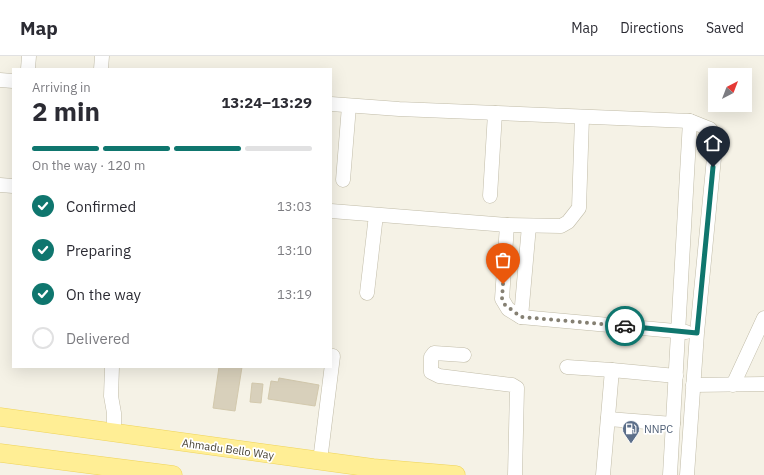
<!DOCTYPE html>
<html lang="en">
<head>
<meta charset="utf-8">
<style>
	body { margin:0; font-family:"IBM Plex Sans",sans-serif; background:#f7f7f7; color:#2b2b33; height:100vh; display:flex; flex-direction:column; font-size:15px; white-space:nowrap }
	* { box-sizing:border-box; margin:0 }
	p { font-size:13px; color:#7c7c81 }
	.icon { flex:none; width:22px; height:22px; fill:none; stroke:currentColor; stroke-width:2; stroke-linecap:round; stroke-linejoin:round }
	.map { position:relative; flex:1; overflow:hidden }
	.panel { position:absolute; left:12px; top:12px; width:320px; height:300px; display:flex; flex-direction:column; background:#fff; border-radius:0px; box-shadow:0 4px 16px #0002 }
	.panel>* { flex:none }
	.needle { width:26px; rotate:42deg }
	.fabs { position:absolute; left:708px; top:12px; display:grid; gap:8px }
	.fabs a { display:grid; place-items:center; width:44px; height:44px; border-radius:0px; background:#fff; box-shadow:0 4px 16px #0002; font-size:20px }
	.pin { position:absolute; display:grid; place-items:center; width:34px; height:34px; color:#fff; margin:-41px -17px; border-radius:50% 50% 50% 0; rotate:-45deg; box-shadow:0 0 4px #0007 }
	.pin .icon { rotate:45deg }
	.courier { position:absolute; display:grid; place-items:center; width:40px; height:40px; margin:-20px; border:3px solid #0f766e; border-radius:50%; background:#fff; color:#222; box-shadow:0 1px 5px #0007 }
	.head em { font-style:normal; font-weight:700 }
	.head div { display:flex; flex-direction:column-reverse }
	.head { display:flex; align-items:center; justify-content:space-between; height:68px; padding:0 20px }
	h1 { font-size:26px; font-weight:700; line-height:30px }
	.bar { display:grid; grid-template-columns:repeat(4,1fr); gap:6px 4px; align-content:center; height:48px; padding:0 20px }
	.bar i { height:5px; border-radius:3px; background:#e1e1e2 }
	.bar .on { background:#0f766e }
	.bar p { grid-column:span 4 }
	ol { padding:0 20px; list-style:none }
	li { display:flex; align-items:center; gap:12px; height:44px }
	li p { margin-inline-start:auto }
	li .icon { padding:4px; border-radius:50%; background:#0f766e; color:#fff; stroke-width:4 }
	li:last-child { color:#7c7c81 }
	li i { width:22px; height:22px; border:2px solid #e1e1e2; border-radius:50% }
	header { display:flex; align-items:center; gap:24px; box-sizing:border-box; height:56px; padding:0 20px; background:#fff; border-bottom:1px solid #e1e1e2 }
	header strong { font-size:19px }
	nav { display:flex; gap:22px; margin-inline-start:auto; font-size:14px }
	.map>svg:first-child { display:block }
</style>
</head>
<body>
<header>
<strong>Map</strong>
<nav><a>Map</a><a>Directions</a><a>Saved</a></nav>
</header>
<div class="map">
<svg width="764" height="419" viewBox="0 0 764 419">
	<rect width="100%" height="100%" fill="#f5f2e6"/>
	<g fill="#d8d0bb" stroke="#d3c9ad">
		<path d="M219,311h23l-7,44 -22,-3z"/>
		<path d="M279,322l40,7 -4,21 -47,-7 3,-18 7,1z"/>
		<path d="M252,327l11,1 -2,19 -11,-1z"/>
	</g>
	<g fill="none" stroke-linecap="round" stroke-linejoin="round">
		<defs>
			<g id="minor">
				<path d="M28,13l1,-13"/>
				<path d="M101,13l1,-13"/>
				<path d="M0,24l13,1"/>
				<path d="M331,48l68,5 291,12 20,8 6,8 -19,196 -10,142"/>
				<path d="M343,124l6,-74"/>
				<path d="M0,129l13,1"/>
				<path d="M490,140l5,-83"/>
				<path d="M331,155l176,14 54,1 7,-4 11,-14 3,-91"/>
				<path d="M507,169l-5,74 6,10 13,8 165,15"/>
				<path d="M367,237l9,-78"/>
				<path d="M521,261l8,-91"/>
				<path d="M464,299l-30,-2 -3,4v15l8,4 73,9 5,3 -2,87"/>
				<path d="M112,311l-1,29 3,17v20"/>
				<path d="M567,311l45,3"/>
				<path d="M693,329l71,-1"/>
				<path d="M733,329l31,-67"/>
				<path d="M608,363l65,5"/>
				<path d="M320,405l13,-105"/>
				<path d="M603,419l9,-105 64,6"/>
				<path d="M670,419l20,-354"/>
			</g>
			<g id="major">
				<path d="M0,361l373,51 83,7"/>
				<path d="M0,397l173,22"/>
			</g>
		</defs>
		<use href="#minor" stroke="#c1bca8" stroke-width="15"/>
		<use href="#major" stroke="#efd45a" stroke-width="19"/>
		<use href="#minor" stroke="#fff" stroke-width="14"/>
		<use href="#major" stroke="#ffee95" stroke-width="18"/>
	</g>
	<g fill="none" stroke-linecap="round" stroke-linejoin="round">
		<path stroke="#858073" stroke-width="4" stroke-dasharray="0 7.2" d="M503,228l-1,15 2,5 17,13 104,9"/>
		<path stroke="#0f766e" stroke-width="5" d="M625,270l72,7 16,-166"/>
	</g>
	<defs>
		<symbol id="fuel-pin" viewBox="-11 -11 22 30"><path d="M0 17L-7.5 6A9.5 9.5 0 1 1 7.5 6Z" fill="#5c6f8a" stroke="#fff"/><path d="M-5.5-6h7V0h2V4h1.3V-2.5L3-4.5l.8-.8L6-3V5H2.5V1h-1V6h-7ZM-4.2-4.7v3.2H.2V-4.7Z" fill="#fff"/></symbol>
	</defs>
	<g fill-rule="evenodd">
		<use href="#fuel-pin" x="621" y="363" width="20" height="27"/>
	</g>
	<g text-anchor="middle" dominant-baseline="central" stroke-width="3.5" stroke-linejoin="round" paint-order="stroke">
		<g font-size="11" fill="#4e5e75" stroke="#fff" text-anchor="start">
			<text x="644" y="373">NNPC</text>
		</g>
		<g font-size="11" fill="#484335" stroke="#fff">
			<text transform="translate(228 393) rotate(8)">Ahmadu Bello Way</text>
		</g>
	</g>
</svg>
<div class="fabs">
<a><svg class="needle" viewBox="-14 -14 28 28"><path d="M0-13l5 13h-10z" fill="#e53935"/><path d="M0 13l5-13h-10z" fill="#7c7c81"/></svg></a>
</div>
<div class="pin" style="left:503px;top:228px;background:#ea580c"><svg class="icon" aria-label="bag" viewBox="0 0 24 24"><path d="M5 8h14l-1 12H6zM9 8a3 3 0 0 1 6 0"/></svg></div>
<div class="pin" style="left:713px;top:111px;background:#1f2937"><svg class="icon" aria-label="home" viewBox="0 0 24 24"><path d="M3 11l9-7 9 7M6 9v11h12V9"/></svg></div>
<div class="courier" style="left:625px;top:270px"><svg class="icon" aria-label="car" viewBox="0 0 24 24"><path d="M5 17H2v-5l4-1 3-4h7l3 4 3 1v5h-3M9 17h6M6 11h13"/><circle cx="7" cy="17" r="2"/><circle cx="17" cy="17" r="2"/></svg></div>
<section class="panel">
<div class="head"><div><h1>2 min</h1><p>Arriving in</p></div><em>13:24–13:29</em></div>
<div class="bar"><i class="on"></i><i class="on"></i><i class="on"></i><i></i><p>On the way · 120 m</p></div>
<ol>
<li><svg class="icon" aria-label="check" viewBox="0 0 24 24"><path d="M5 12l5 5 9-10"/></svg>Confirmed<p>13:03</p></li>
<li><svg class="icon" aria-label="check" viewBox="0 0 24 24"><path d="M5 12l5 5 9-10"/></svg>Preparing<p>13:10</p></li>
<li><svg class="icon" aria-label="check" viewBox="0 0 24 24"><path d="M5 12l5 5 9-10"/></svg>On the way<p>13:19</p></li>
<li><i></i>Delivered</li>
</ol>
</section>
</div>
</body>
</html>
